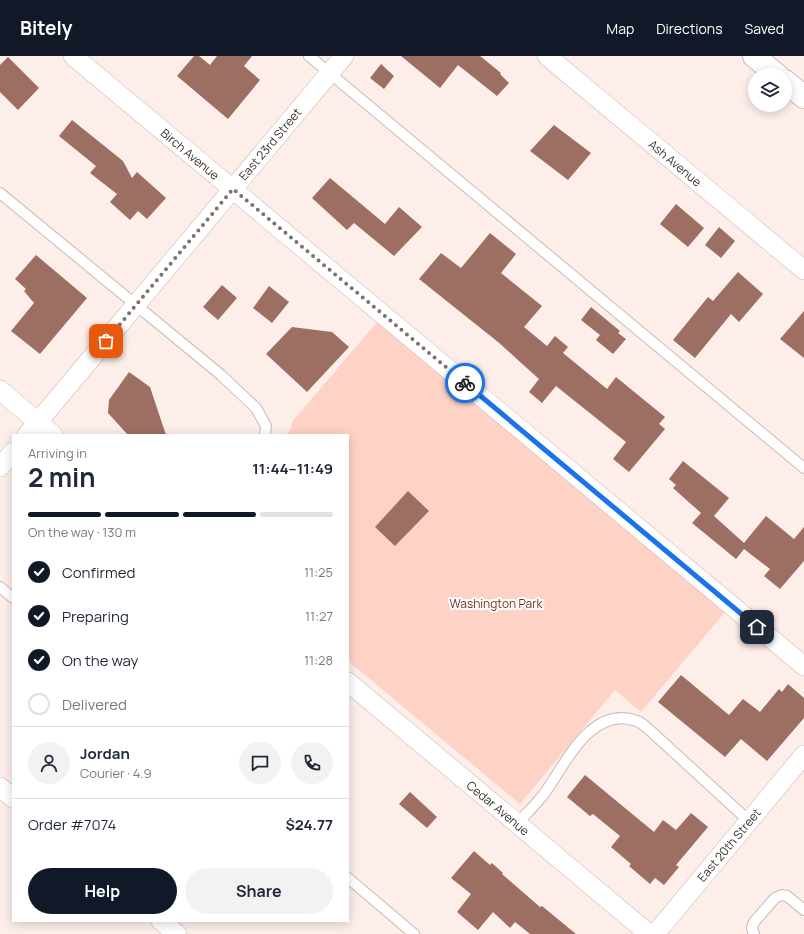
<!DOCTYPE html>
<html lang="en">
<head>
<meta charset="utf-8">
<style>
	body { margin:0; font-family:Manrope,sans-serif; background:#f2f2f3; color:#1f2937; height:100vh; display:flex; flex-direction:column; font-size:15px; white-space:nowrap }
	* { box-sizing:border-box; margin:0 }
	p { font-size:13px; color:#747a83 }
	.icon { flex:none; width:22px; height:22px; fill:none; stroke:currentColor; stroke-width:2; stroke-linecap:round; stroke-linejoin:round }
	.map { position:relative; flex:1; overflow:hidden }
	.side { position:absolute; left:12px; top:378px; width:337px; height:488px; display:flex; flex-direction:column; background:#fff; border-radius:0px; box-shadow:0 2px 10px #0003 }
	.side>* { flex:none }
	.tools { position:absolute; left:748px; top:12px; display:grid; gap:8px }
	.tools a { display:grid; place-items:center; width:44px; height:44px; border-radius:50%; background:#fff; box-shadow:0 2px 10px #0003; font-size:20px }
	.pin { position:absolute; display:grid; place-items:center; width:34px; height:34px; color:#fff; margin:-17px; border-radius:8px; box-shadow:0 2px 6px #0006 }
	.courier { position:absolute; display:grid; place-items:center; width:40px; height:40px; margin:-20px; border:3px solid #1a73e8; border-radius:50%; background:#fff; color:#222; box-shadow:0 1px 5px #0007 }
	.head em { font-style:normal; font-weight:700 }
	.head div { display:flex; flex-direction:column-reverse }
	.head { display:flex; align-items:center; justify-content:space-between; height:68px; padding:0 16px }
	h1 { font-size:26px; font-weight:700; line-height:30px }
	.bar { display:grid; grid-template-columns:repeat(4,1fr); gap:6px 4px; align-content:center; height:48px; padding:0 16px }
	.bar i { height:5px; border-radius:3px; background:#e0e1e3 }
	.bar .selected { background:#111827 }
	.bar p { grid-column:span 4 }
	.line { display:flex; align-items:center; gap:10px; padding:0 16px; border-top:1px solid #e0e1e3 }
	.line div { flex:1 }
	.round { display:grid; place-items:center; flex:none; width:42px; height:42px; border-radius:21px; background:#f2f2f3 }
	ol { padding:0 16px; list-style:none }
	li { display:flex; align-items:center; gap:12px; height:44px }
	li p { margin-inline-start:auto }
	li .icon { padding:4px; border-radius:50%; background:#111827; color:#fff; stroke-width:4 }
	li:last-child { color:#747a83 }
	li i { width:22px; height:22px; border:2px solid #e0e1e3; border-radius:50% }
	.action { display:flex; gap:8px; margin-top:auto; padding:8px 16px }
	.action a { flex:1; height:46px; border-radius:24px; background:#111827; color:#fff; font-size:16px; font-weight:700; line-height:46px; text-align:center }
	.action a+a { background:#f2f2f3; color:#1f2937 }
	header { display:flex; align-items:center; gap:24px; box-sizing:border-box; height:56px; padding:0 20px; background:#111827; color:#fff }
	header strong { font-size:19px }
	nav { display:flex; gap:22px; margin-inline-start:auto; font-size:14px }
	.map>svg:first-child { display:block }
</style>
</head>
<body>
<header>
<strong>Bitely</strong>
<nav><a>Map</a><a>Directions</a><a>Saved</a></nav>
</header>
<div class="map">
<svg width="804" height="878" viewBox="0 0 804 878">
	<rect width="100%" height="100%" fill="#fdeeea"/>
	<path fill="#ffd2c6" d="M377,266l348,290 -84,100 -26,-22 -95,114 -172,-143v-226h-62l4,-5 2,-8z"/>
	<g fill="#9d6f63">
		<path d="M194,0h5l11,9 7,-9h35l-8,10 16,14 -32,39 -51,-43z"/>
		<path d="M401,0h79l21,17 -1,1 9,9 -12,13 -39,-31 -18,23z"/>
		<path d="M8,1l31,31 -21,22 -18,-18v-27z"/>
		<path d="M381,8l13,12 -10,13 -14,-11z"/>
		<path d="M72,64l51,41 9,17 5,-6 29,26 -19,21 -9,-8 -8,9 -20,-18 7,-8 -27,-21 6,-7 -37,-30z"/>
		<path d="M554,69l37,28 -23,27 -38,-29z"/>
		<path d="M330,122l55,46 14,-17 23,20 -28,29 -40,-33 -7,7 -35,-32z"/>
		<path d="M676,148l28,24 -16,19 -28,-23z"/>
		<path d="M719,171l16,14 -14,17 -16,-13z"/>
		<path d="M490,177l26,21 -15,19 41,33 -18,21 23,19 8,-10 13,11 -5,6 44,36 9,-12 49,40 -6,7 6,5 -36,43 -16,-13 13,-17 -70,-56 -14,17 -13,-11 10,-13 -41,-37 -79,-63 22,-26 20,15z"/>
		<path d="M36,199l51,43 -47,56 -29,-23 23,-28 -10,-12 2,-2 -11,-10z"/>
		<path d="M738,216l25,22 -24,28 -8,-8 -36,44 -22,-18 35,-43 5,4z"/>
		<path d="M222,229l15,13 -19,22 -15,-13z"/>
		<path d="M269,230l20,16 -17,21 -19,-15z"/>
		<path d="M591,251l29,24 -2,2 8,6 -13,15 -17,-14 4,-5 -19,-15z"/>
		<path d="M804,255v47l-24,-19z"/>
		<path d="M292,271l40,5 17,15 -42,45 -41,-38z"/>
		<path d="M129,316l21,15 16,48h-38l-20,-22 1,-13z"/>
		<path d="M683,405l46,37 -15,18 30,27 22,-27 28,23 10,-12v34l-24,28 -16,-13 6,-7 -26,-20 -8,10 -44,-36 9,-10 -28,-25 3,-3 -7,-6z"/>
		<path d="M408,435l21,20 -34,35 -20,-19z"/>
		<path d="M681,619l48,40 14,-16 17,13 19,-23 3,3 6,-8 16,14v20l-37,43 -26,-22 -16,18 -67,-55z"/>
		<path d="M585,719l69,57 9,-12 13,10 15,-17 17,14 -32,38 3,2 -15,18 -9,-7 -5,6 -21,-18 2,-2 -20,-17 9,-11 -27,-22 -3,2 -23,-19z"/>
		<path d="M410,736l27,25 -10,11 -28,-24z"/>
		<path d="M474,795l16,14 2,-2 11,10 -1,1 38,33 2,-1 34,28h-46l-15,-12 -5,6 -17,-16 -15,18 -21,-18 14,-18 -20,-16z"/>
	</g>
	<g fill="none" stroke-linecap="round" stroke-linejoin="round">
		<defs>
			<g id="service">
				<path d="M309,0l495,412"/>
				<path d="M0,137l221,182 35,33 10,18 -1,9"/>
				<path d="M0,531l13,11"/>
				<path d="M517,768c9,-10 19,-20 27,-30 21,-29 47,-90 93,-73 6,2 12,9 17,13l95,87"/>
				<path d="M348,822l66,56"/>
				<path d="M754,878l-2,-6 2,-6 21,-24 7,-3 5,1 17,14"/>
			</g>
			<g id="minor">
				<path d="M73,0l731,610"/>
				<path d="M547,0l257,214"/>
				<path d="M0,334l53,45"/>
				<path d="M27,379l317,-379"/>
				<path d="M0,411l13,-15"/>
				<path d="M348,626l301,252"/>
				<path d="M0,731l13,11"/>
				<path d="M161,865l16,13"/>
				<path d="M655,878l149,-179"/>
			</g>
			<g id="secondary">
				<path d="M754,0l23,19"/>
				<path d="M785,25l19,16"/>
			</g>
		</defs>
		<use href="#service" stroke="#cfb8b2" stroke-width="12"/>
		<use href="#minor" stroke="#cfb8b2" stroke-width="20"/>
		<use href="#secondary" stroke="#cfb8b2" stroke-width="24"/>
		<use href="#service" stroke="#fff" stroke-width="10"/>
		<use href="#minor" stroke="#fff" stroke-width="19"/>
		<use href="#secondary" stroke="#fff" stroke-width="22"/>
	</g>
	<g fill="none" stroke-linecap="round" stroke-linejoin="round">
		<path stroke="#7e726f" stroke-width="4" stroke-dasharray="0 7.2" d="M106,285l127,-152 232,194"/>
		<path stroke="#1a73e8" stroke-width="5" d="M465,327l292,244"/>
	</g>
	<g text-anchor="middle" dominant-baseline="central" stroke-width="4" stroke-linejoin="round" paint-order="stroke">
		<g font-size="12" fill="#39302d" stroke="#fff">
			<text transform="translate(270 88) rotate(-50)">East 23rd Street</text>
			<text transform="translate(190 98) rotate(40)">Birch Avenue</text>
			<text transform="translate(675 107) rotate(40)">Ash Avenue</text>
			<text transform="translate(498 752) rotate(40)">Cedar Avenue</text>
			<text transform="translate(729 789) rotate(-50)">East 20th Street</text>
		</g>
		<g font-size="12" fill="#703223" stroke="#fff">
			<text x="496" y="547">Washington Park</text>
		</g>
	</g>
</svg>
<div class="tools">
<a><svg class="icon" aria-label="layers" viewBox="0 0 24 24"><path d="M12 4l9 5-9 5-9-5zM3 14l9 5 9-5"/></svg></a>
</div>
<div class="pin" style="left:106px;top:285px;background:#ea580c"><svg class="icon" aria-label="bag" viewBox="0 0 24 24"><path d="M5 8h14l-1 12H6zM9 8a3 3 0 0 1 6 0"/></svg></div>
<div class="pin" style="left:757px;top:571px;background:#1f2937"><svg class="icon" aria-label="home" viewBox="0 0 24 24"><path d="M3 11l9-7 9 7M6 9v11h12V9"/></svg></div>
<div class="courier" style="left:465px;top:327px"><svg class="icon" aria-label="bike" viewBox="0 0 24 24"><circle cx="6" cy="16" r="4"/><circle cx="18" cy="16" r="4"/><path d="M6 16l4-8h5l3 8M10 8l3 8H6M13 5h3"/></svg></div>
<section class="side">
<div class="head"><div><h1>2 min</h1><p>Arriving in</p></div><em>11:44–11:49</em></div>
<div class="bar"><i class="selected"></i><i class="selected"></i><i class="selected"></i><i></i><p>On the way · 130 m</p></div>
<ol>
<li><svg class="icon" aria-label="check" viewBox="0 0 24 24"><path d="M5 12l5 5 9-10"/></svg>Confirmed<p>11:25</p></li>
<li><svg class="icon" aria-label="check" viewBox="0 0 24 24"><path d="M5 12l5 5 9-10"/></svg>Preparing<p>11:27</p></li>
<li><svg class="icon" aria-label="check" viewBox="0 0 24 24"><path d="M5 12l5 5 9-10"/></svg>On the way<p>11:28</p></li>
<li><i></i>Delivered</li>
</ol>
<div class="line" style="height:72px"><a class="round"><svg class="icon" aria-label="person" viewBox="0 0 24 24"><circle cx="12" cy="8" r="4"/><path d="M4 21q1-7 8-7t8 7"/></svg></a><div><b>Jordan</b><p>Courier · 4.9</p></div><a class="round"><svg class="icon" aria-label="chat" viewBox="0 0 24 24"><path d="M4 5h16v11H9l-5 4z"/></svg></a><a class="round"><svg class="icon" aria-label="phone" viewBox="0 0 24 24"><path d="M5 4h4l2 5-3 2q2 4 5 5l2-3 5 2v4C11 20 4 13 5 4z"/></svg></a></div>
<div class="line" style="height:52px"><div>Order #7074</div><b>$24.77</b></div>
<div class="action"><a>Help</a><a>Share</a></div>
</section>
</div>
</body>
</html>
